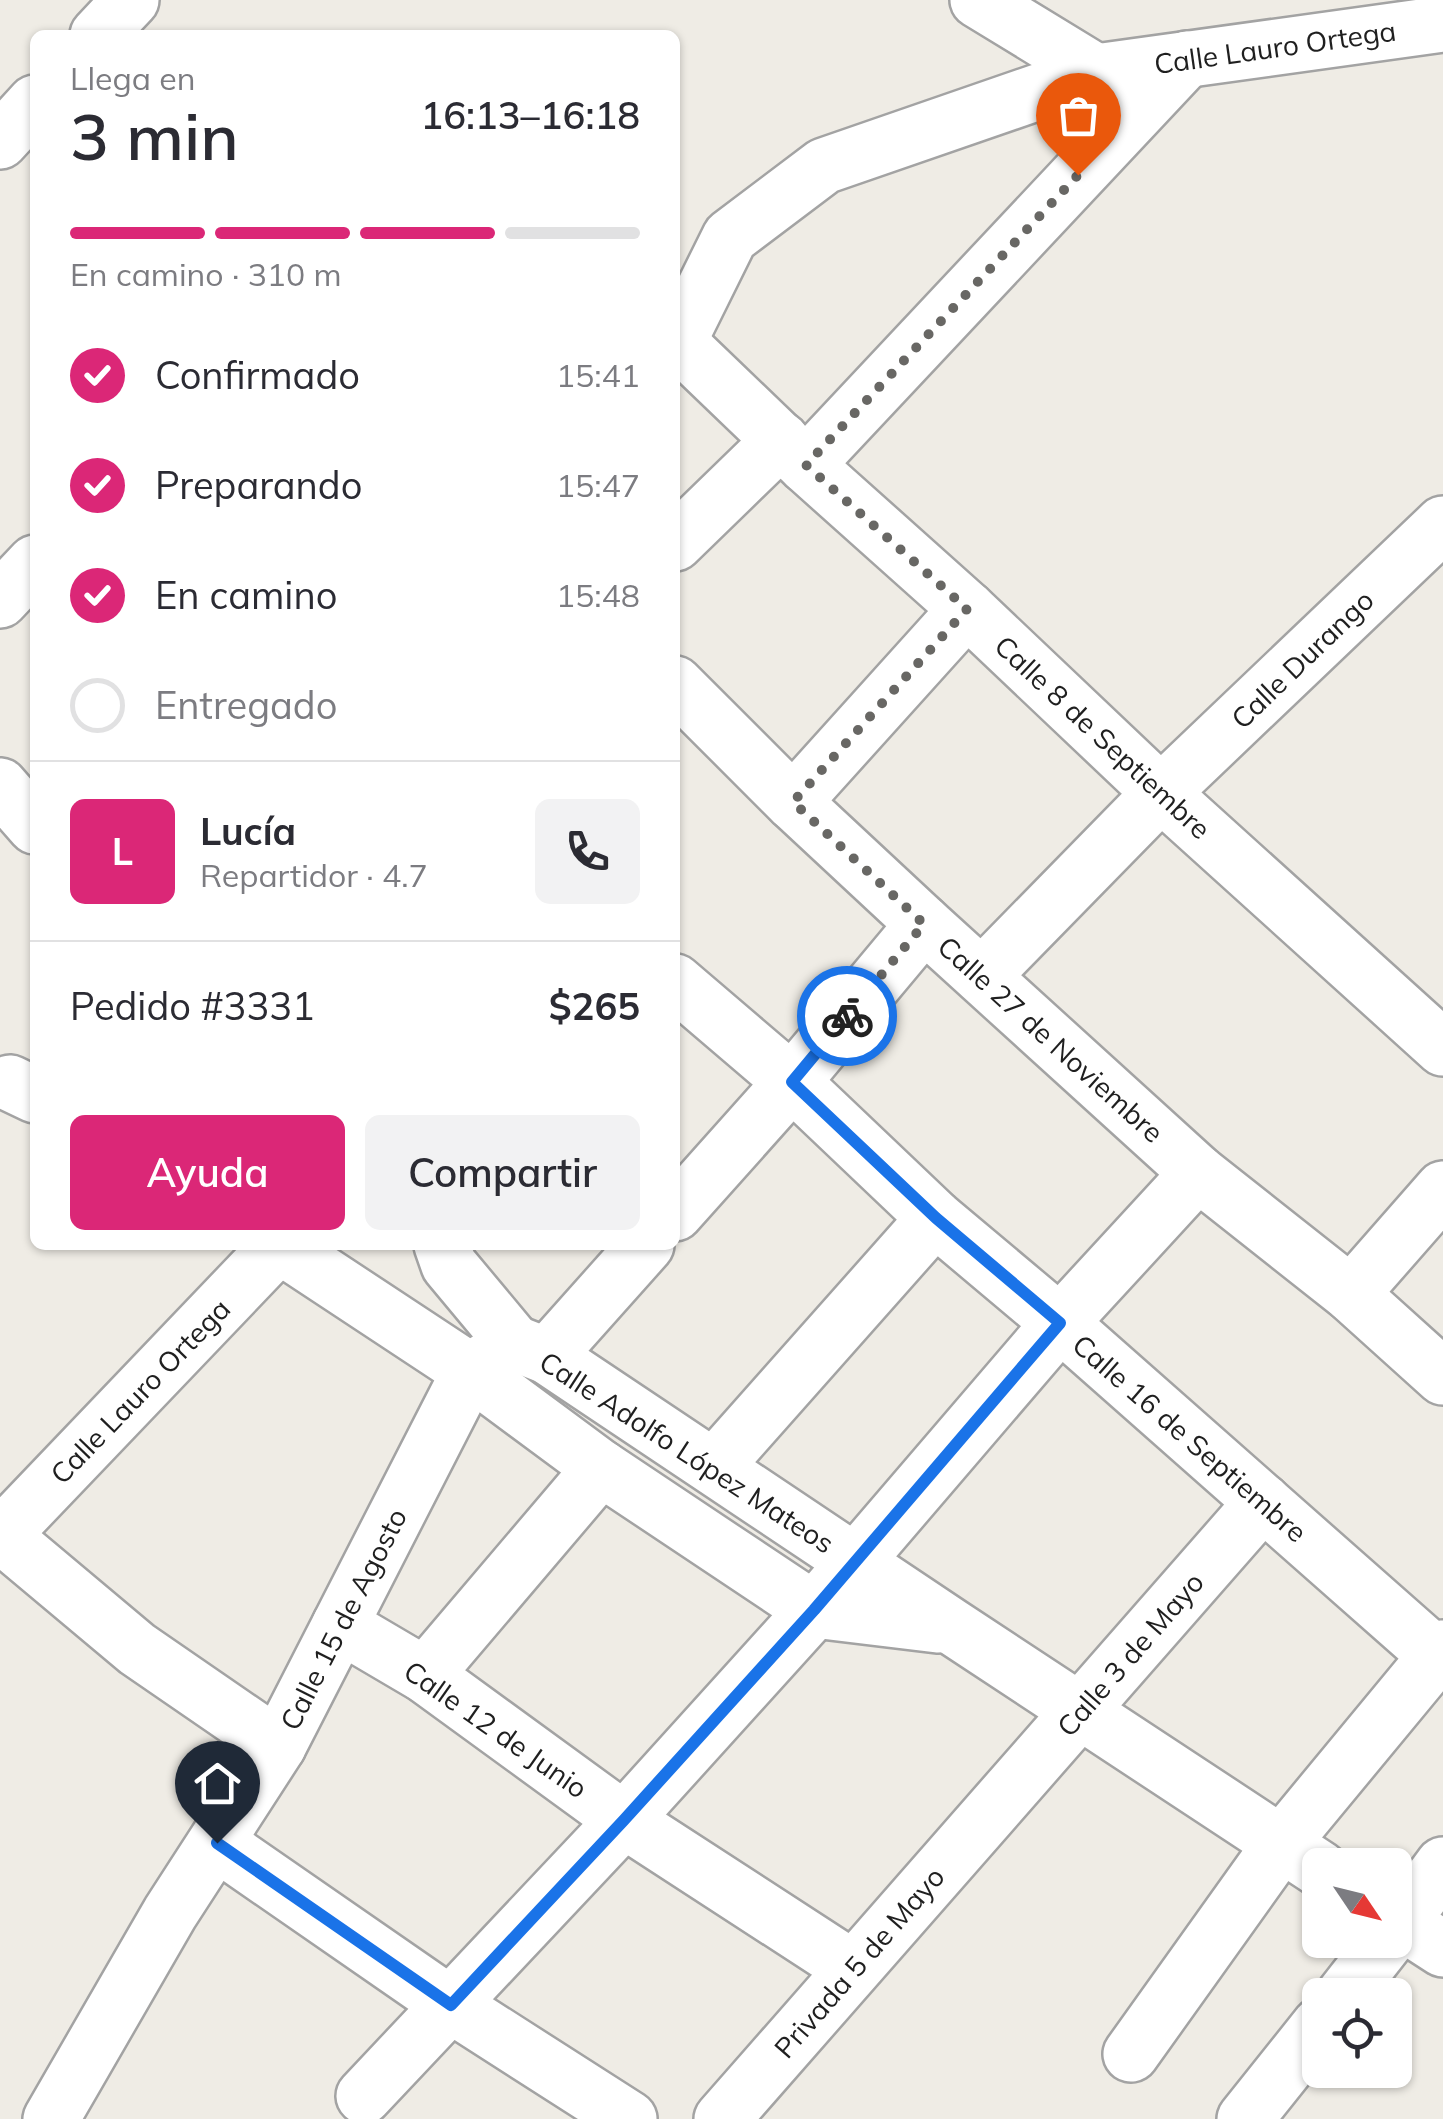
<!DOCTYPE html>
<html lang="es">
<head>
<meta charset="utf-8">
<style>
	body { margin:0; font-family:Mulish,sans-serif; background:#f2f2f3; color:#2b2b33; height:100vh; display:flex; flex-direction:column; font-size:38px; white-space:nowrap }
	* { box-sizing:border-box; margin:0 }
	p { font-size:32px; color:#7c7c81 }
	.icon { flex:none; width:55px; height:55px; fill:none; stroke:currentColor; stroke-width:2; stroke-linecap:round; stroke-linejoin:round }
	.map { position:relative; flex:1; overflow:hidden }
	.side { position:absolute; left:30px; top:30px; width:650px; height:1220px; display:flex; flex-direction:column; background:#fff; border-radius:15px; box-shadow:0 2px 8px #0004 }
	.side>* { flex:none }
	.needle { width:65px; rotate:125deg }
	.fabs { position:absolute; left:1302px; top:1848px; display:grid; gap:20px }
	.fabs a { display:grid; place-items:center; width:110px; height:110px; border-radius:15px; background:#fff; box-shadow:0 2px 8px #0004; font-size:50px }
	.pin { position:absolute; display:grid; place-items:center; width:85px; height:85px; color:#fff; margin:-102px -42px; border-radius:50% 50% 50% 0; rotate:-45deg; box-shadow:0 0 10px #0007 }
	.pin .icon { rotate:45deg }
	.courier { position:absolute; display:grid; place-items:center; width:100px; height:100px; margin:-50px; border:8px solid #1a73e8; border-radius:50%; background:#fff; color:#222; box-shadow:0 2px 12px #0007 }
	.headline em { font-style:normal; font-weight:600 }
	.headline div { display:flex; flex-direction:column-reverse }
	.headline { display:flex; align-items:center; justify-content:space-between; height:170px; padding:0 40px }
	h1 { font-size:65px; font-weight:600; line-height:75px }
	.bar { display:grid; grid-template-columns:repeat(4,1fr); gap:15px 10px; align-content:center; height:120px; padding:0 40px }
	.bar i { height:12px; border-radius:8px; background:#e1e1e2 }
	.bar .current { background:#db2777 }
	.bar p { grid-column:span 4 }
	.line { display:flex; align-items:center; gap:25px; padding:0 40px; border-top:2px solid #e1e1e2 }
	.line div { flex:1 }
	.round { display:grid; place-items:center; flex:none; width:105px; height:105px; border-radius:15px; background:#f2f2f3 }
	ol { padding:0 40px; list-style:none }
	li { display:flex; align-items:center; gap:30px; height:110px }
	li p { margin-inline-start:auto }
	li .icon { padding:10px; border-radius:50%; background:#db2777; color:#fff; stroke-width:4 }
	li:last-child { color:#7c7c81 }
	li i { width:55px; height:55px; border:5px solid #e1e1e2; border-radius:50% }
	.cta { display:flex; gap:20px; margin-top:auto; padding:20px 40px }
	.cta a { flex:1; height:115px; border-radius:15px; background:#db2777; color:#fff; font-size:40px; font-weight:600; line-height:115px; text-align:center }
	.cta a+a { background:#f2f2f3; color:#2b2b33 }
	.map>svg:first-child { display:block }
</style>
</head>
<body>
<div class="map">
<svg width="1443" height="2119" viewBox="0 0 1443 2119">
	<rect width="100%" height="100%" fill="#efece5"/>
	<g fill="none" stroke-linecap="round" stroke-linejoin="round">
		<defs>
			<g id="minor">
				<path d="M978,0l118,72"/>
				<path d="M98,35l33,-35"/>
				<path d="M0,141l35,-38"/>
				<path d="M678,342l128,123 161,144 194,184 282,255"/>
				<path d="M675,348l55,-111 94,-71 272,-94 347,-48"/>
				<path d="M806,465l381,-406"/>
				<path d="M675,543l106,-103"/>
				<path d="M0,600l35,-37"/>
				<path d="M675,684l118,118 131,122 274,249 153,121 92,83"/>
				<path d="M0,786l35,40"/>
				<path d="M793,802l174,-193"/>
				<path d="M982,976l179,-183 282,-269"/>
				<path d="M675,982l117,100 143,136 125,105 377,333"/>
				<path d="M10,1083l25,12"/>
				<path d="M675,1213l117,-131 132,-158"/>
				<path d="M279,1245l191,126 131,97 213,142 124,15"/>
				<path d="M442,1245l7,20 65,78"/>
				<path d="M1351,1294l92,-105"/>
				<path d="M547,1356l99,-111"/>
				<path d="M470,1371l44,-28 33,13 404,270 369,243"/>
				<path d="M715,1466l220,-248"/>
				<path d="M0,1534l137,115 141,97"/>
				<path d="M0,1537l279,-292"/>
				<path d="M340,1625l85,50 199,145 228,148"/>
				<path d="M425,1675l176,-207"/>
				<path d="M217,1843l234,162 178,114"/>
				<path d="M1395,1918l48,31"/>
				<path d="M1395,1930l48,-65"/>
				<path d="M1344,1995l43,-55"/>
				<path d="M1131,2054l150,-210 162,-196"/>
				<path d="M364,2096l260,-276 190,-210 246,-287 138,-150"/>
				<path d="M51,2119l119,-206 108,-167 192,-375"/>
				<path d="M722,2119l541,-617"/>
				<path d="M1245,2119l75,-94"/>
			</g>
		</defs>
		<use href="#minor" stroke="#a3a3a3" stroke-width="60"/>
		<use href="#minor" stroke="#fff" stroke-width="55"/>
	</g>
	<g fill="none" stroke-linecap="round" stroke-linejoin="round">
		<path stroke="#686764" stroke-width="10" stroke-dasharray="0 18" d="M847,1016l77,-92 -131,-122 174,-193 -161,-144 272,-290"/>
		<path stroke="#1a73e8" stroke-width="12" d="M217,1843l234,162 173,-185 190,-210 246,-287 -124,-105 -144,-136 55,-66"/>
	</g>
	<g text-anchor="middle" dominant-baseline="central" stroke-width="10" stroke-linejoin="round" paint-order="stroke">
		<g font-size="28" fill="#1f1f1f" stroke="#fff">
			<text transform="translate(1275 47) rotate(-8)">Calle Lauro Ortega</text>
			<text transform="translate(1302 659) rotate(-44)">Calle Durango</text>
			<text transform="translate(1103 737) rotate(43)">Calle 8 de Septiembre</text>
			<text transform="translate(1051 1039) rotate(42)">Calle 27 de Noviembre</text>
			<text transform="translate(140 1391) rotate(-46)">Calle Lauro Ortega</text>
			<text transform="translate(1190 1438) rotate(41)">Calle 16 de Septiembre</text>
			<text transform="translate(687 1452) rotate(33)">Calle Adolfo López Mateos</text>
			<text transform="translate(343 1619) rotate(-63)">Calle 15 de Agosto</text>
			<text transform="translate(1130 1654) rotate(-49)">Calle 3 de Mayo</text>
			<text transform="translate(496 1729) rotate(35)">Calle 12 de Junio</text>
			<text transform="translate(859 1962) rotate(-49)">Privada 5 de Mayo</text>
		</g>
	</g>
</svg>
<div class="fabs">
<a><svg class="needle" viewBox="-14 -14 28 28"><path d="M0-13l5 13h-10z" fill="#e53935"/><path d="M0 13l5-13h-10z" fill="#7c7c81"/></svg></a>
<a><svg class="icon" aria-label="locate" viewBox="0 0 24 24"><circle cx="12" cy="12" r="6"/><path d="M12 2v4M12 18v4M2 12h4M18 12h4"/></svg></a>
</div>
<div class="pin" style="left:1078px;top:175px;background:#ea580c"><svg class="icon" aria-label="bag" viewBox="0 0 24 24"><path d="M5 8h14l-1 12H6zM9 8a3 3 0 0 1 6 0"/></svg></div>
<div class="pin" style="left:217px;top:1843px;background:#1f2937"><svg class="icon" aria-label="home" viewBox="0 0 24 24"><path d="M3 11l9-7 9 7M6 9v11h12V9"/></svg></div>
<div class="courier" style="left:847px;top:1016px"><svg class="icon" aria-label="bike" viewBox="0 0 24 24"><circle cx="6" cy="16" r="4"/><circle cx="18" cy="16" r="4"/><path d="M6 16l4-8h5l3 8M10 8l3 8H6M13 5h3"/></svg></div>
<section class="side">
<div class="headline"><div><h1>3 min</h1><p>Llega en</p></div><em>16:13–16:18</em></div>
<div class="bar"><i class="current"></i><i class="current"></i><i class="current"></i><i></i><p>En camino · 310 m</p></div>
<ol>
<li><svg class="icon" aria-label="check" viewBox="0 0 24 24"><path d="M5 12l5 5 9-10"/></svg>Confirmado<p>15:41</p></li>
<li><svg class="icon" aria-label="check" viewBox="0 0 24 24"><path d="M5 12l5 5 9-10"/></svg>Preparando<p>15:47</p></li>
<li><svg class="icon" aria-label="check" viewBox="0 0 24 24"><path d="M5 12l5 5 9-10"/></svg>En camino<p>15:48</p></li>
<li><i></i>Entregado</li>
</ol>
<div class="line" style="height:180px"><b class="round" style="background:#db2777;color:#fff">L</b><div><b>Lucía</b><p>Repartidor · 4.7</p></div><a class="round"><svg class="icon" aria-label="phone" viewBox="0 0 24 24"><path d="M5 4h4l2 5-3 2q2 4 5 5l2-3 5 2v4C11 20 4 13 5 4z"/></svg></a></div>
<div class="line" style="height:130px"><div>Pedido #3331</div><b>$265</b></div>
<div class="cta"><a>Ayuda</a><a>Compartir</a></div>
</section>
</div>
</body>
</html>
